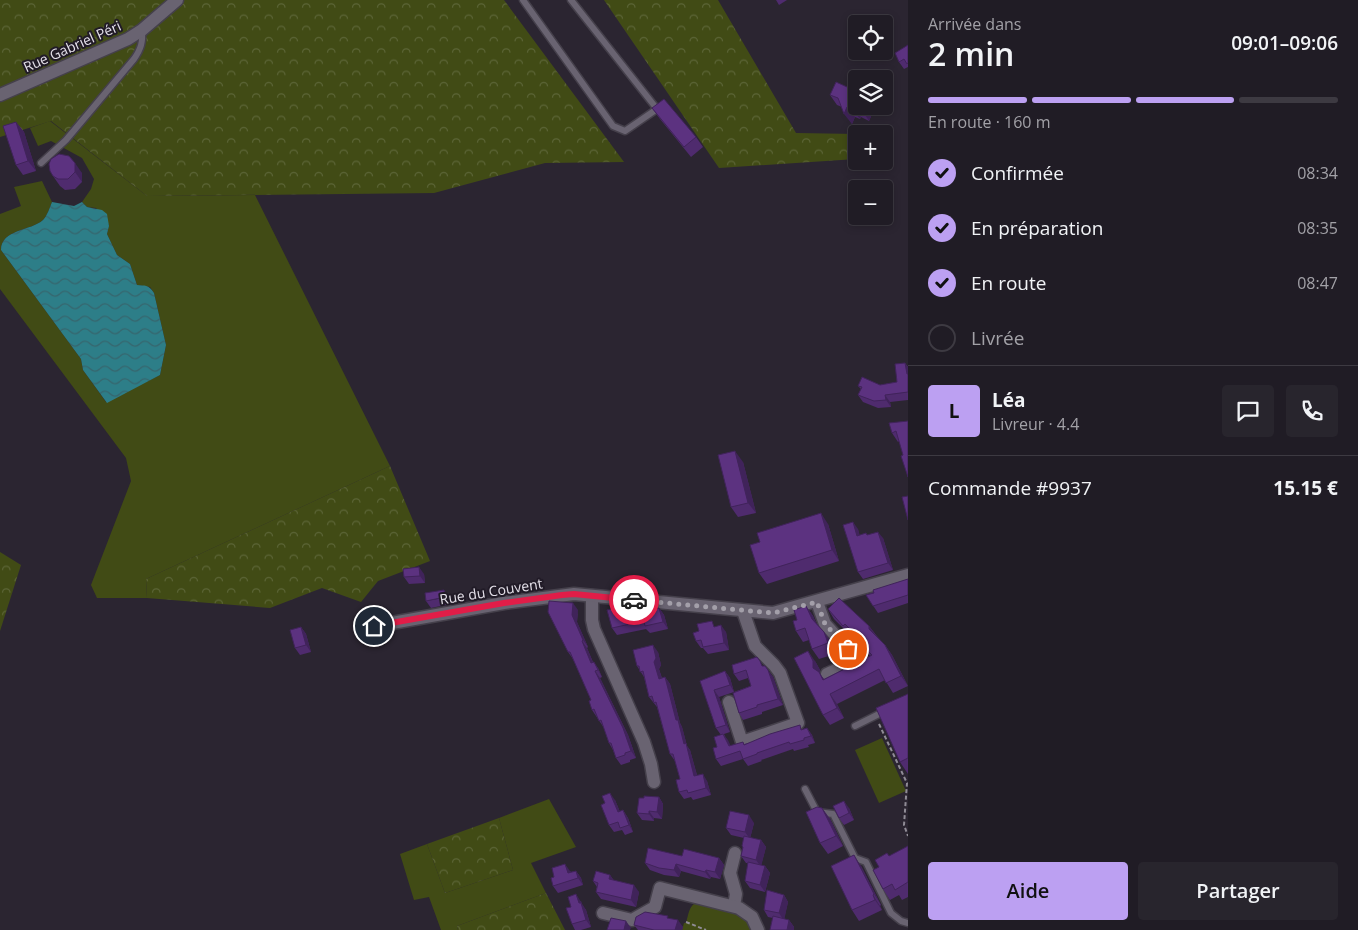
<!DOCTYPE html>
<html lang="fr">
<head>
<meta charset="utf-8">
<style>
	body { margin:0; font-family:"Open Sans",sans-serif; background:#28252d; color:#f1f3f6; height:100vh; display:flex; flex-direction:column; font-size:19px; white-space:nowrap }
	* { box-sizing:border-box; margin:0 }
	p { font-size:16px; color:#a2a1a7 }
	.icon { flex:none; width:28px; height:28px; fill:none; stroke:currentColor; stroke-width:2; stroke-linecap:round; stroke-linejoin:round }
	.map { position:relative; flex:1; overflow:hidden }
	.sheet { display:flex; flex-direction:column; background:#201c25; width:450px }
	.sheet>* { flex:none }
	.buttons { position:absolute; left:848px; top:15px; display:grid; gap:10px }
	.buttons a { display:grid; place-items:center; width:45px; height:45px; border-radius:5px; background:#201c25; box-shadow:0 2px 8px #0003,0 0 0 1px #3d3a42; font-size:25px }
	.pin { position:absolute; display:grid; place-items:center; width:42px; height:42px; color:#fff; margin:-21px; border:2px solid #fff; border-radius:50%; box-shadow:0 1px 5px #0007 }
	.courier { position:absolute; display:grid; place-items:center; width:50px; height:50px; margin:-25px; border:4px solid #e11d48; border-radius:50%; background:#fff; color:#222; box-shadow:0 1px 6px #0007 }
	.overview em { font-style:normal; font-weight:600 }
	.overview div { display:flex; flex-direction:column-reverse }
	.overview { display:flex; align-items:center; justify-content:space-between; height:85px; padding:0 20px }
	h1 { font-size:32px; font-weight:600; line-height:38px }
	.bar { display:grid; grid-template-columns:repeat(4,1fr); gap:8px 5px; align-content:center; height:60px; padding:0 20px }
	.bar i { height:6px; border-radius:4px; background:#3d3a42 }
	.bar .on { background:#bca0f2 }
	.bar p { grid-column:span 4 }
	.line { display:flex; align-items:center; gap:12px; padding:0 20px; border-top:1px solid #3d3a42 }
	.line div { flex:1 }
	.round { display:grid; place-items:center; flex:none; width:52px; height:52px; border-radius:5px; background:#28252d }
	ol { padding:0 20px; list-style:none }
	li { display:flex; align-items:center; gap:15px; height:55px }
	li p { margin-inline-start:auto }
	li .icon { padding:5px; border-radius:50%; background:#bca0f2; color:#111; stroke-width:4 }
	li:last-child { color:#a2a1a7 }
	li i { width:28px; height:28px; border:2px solid #3d3a42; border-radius:50% }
	.primary-button { display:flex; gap:10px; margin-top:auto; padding:10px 20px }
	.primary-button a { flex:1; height:58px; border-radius:5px; background:#bca0f2; color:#111; font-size:20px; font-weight:600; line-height:58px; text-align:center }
	.primary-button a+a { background:#28252d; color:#f1f3f6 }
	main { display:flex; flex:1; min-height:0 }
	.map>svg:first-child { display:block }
</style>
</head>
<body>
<main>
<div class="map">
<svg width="908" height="930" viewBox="0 0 908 930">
	<defs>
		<pattern id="forest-crowns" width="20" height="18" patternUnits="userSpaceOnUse" patternTransform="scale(1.25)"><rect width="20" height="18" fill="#414b15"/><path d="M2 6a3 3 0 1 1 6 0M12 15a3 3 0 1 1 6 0" fill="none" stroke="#5c6537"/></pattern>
		<pattern id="water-waves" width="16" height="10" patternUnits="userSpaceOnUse" patternTransform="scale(1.25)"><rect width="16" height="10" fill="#2d7e88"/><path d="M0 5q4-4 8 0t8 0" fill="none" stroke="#36666e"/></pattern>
	</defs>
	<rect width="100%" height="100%" fill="#2b2531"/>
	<g fill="#414b15">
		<path d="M50,121l97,75 108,-1 135,271 -244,113 1,19h-50l-6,-13 40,-104 -5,-23 -126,-169v-75l21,-8 -7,-19 28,-6 10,21c-2,5 -5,14 -9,18 -12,11 -42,9 -42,30l80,109 2,11 23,32 54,-27 6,-30 -12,-52 -4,-6 -13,-2 -7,-21 -13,-9 -10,-21 2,-9 -13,-17 -9,-1 -5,-5 9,-13 3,-10 -12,-21 -31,-17 -13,5 -8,-18z"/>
		<path d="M882,738l24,53 -27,12 -24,-53z"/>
		<path d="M549,799l27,48 -45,16 15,30 -89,33 1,4h-17l-12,-33 -15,3 -14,-46 27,-10 18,49 68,-23 -14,-52z"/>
		<path d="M701,901l46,16 5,13h-70l2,-7h2c3,-10 3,-20 15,-22z"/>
	</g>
	<g fill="url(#forest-crowns)">
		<path d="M0,0h504l120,162 -79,1 -111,30 -287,3 -96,-75 -51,16z"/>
		<path d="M604,0h114l78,133 60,1v25l-137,9z"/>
		<path d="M390,466l40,95 -52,20 -17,21 -39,-14 -52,20 -123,-10 -1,-19z"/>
		<path d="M0,552l21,13 -21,66z"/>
		<path d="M499,818l14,52 -68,23 -18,-49z"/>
		<path d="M546,893l19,37h-107l-1,-4z"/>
	</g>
	<path fill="url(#water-waves)" d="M52,202l22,4 8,-4 5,5 15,3 5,4 2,12 -2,8 10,21 13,9 7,21c8,1 11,-1 17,8l12,52 -6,30 -53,28 -24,-33 -2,-11 -80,-109c0,-21 30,-19 42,-30 4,-4 7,-13 9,-18z"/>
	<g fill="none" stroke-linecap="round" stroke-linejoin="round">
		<defs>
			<g id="lane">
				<path d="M523,0l90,126 12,5 32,-22 -86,-109"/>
				<path d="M41,163l25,-23 68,-81c7,-10 9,-17 8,-29"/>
				<path d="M855,726l30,-15"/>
				<path d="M805,789l12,23 16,2 22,44 11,4 25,51 10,8 7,2"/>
			</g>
			<g id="street">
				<path d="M0,95l128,-56 14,-9 35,-30"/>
				<path d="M592,596v24l2,9 50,113 7,22 3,18"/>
				<path d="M817,602l8,22 23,25c5,15 -9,20 -21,25"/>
				<path d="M375,626l129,-23 70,-9 199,19 135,-38"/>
				<path d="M729,702l13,40 56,-19 -18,-50 -6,-8 -19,-19 -12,-35"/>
				<path d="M734,906l2,-12 -6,-21 5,-20"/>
				<path d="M603,913l29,7 23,-13 5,-19 79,20 13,9 6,13"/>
			</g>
		</defs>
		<use href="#lane" stroke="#45404b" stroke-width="9"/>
		<use href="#street" stroke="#45404b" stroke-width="15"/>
		<g stroke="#908c96" stroke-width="2" stroke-dasharray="4 2.5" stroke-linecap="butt">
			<path d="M879,724l28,59 -3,42 4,11"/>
			<path d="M686,922l20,8"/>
		</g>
		<use href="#lane" stroke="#696371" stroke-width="6"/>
		<use href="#street" stroke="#696371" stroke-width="12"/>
	</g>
	<g fill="#4f2b6e">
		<path d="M776,0h11l-8,5z"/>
		<path d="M908,45v22l-4,2 -5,-7z"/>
		<path d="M830,95l45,12 -6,14 -8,-4 -1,2 -5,-2 -3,7 -10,-17 -5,-2z"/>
		<path d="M652,108l44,29 7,10 -12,10 -31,-38z"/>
		<path d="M16,122l8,10 12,39 -13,4 -7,-10z"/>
		<path d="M49,164l33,9v9l-7,7 -10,1 -5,-4 -7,-10z"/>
		<path d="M905,363l3,4v33l-18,2 1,5 -13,1 -15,-6 -5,-7 3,-6 -3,-3 22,-1 17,-3z"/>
		<path d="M908,421l-9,20 -1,1 -6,-9z"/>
		<path d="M743,462l13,51 -18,4 -7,-10z"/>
		<path d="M828,524l11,37 -72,23 -8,-11z"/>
		<path d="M858,529l1,6h9l15,3 10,32 -30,9 -5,-7z"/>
		<path d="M424,574l1,9 -16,1 -5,-7z"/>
		<path d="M908,579v24l-30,10 -12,-18z"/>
		<path d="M449,597l1,7 -19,4 -5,-7z"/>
		<path d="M627,606l5,8 27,-6 5,7 4,14 -18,4 -4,-4 -29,6 -5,-7z"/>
		<path d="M806,606l7,10 4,9 7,7 7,10 4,12 -16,5 -7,-10 -3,-9 -6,2 -7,-11 1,-11z"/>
		<path d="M828,609l41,17 7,9 9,10 7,10 16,31 -15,7 -8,-13 -48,24 7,14 -14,7 -7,-10 -8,-54 5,9v4l4,5 46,-23 -6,-6 -7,-10 -6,-7 -1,2 -16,-16z"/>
		<path d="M578,610l-1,12 11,25 -1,1 6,14 5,6 4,9 -2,1 28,57 8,23 -6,2v2l-9,3 -5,-7 -3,-8 -4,-7 -5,-15 -12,-18 -1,-10 -18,-41 -5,-7z"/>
		<path d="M301,627l5,7 5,18 -11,3 -5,-7z"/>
		<path d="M716,627l10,5 3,18 -21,4 -5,-6h-2l-5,-7z"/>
		<path d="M658,652l3,13 -2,4 3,9 3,-1 5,7 10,39 2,4 5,19 3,4 7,25 10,6 4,14 -18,5 -2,-3 -7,2 -5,-7 1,-13 -5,-18 -5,-7 -13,-47 -8,-10 -5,-20 -7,-11z"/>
		<path d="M732,665l32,1 9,11 10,28 -21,7v2l-19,6 -4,-7 -5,-21 -15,5 11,35 -6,2 6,12 14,-2 63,-16 5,7 3,8 -7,2 1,2 -15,4 -1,-2 -32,11 1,1 -14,5 -5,-7 -22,7 -5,-7 1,-12 4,-12 -5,-7 -16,-47 25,-10 5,7 4,14 17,-6 -3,-8 -9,3 -5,-7z"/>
		<path d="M908,694v80l-8,-12z"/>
		<path d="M659,797l4,7 -1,15 -8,-1v3l-12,-1 -5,-7z"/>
		<path d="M615,800l5,12 3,-2 5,8 5,14 -8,3 -3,-5 -8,2 -5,-7z"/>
		<path d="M822,808l8,11 13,27 -15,8 -8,-11z"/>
		<path d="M849,808l5,12 -10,5 -5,-7z"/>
		<path d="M754,823l-4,15 11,2 5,7 -5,18 4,1 5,7 -5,19 -15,-4 -5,-7 3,-18h-2l-5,-7 2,-8 -1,-2 2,-8 -13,-3 -5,-7z"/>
		<path d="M908,846v51l-6,3 -3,-5 -9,5 -7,-11 -4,-22 11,-11z"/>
		<path d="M682,856l37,2 5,7 -4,14 -9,-2 -1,2 -29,-8 -2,6 -15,-2 -14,-5 -5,-7z"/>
		<path d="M861,866l20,39 -1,1 2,4 -23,11 -7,-11z"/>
		<path d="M570,871l1,1 5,-1 5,7 2,7 -25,8 -5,-7z"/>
		<path d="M610,875l4,6 25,11 -3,15 -35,-8 -5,-7 1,-5 -4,-6z"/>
		<path d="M784,895l4,7 -4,17 5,1 5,7v3h-24l3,-12 -5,-1 -4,-7z"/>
		<path d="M581,901l1,4 4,5 5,17 -10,3h-6l-3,-6 -1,-17z"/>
		<path d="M669,918l14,9 -1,3h-44l-4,-5z"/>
	</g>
	<g fill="#40235a">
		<path d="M853,106l8,11 -1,2 -8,-10z"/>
		<path d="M864,106h10l1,1 -6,14 -7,-11z"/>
		<path d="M847,107l8,10 -3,7 -8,-10z"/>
		<path d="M16,122l8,10 12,39 -8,-10z"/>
		<path d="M75,163l7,10v9l-7,-10z"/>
		<path d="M905,363l3,4v9l-1,-2z"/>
		<path d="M885,395l5,7 1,5 -5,-7z"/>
		<path d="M735,451l8,11 13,51 -8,-10z"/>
		<path d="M821,513l7,11 11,37 -7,-11z"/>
		<path d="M853,522l5,7 4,14 -5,-7z"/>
		<path d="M878,532l5,6 10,32 -5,-7z"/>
		<path d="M419,567l5,7 1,9 -5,-7z"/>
		<path d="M444,590l5,7 1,7 -5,-7z"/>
		<path d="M573,603l5,7 -1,12 11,25 -5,-7 -11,-25z"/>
		<path d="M627,606l5,7 2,8 -5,-7z"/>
		<path d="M806,606l7,10 6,13 -7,-10z"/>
		<path d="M659,608l5,7 4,14 -5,-7z"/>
		<path d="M721,625l5,7 3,18 -5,-7z"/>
		<path d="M869,626l7,9 -7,-6z"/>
		<path d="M301,627l5,7 5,18 -5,-7z"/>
		<path d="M824,632l7,10 4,12 -7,-11z"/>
		<path d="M582,641l5,7 9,22 -5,-7z"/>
		<path d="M653,645l5,7 3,13 -2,4 5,17 -5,-7 -5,-17z"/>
		<path d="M885,645l7,10 16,31 -7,-10z"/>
		<path d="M808,651l7,10 5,9v4l6,8 -6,-4 -7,-10z"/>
		<path d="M594,662l4,6 4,9 -4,-7z"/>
		<path d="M768,670l5,7 10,28 -5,-6z"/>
		<path d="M595,671l5,7 28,57 8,23 -5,-7z"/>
		<path d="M725,671l5,7 4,14 -4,-7z"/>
		<path d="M665,677l5,7 10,39 2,4 5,19 3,4 9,33 -5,-7 -10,-32 -8,-24z"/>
		<path d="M714,690l5,7 11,35 -4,-7z"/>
		<path d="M830,694l7,10 7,14 -7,-10z"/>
		<path d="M807,728l5,7 3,8 -4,-7z"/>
		<path d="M723,734l5,6 6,13 -5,-7z"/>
		<path d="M703,774l4,7 4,14 -5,-7z"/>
		<path d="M610,793l5,7 8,19 -5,-7z"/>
		<path d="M659,797l4,7 -1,15 -5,-7z"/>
		<path d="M844,801l5,7 5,12 -5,-7z"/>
		<path d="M822,808l8,11 13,27 -7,-10z"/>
		<path d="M623,810l5,8 5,14 -4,-7z"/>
		<path d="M649,811l5,7v3l-5,-7z"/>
		<path d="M749,815l5,8 -4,16 -5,-7z"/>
		<path d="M761,840l5,7 -5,20 -5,-7z"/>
		<path d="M854,855l7,11 20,39 -7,-11z"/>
		<path d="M719,858l5,7 -4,14 -5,-7z"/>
		<path d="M565,864l5,7 3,9 -5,-7z"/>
		<path d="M676,864l5,7 -2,6 -5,-7z"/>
		<path d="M765,866l5,7 -5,19 -5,-7z"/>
		<path d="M706,870l5,7 -1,2 -5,-7z"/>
		<path d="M576,871l5,7 2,7 -5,-7z"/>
		<path d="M610,875l5,7 -6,-3z"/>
		<path d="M634,885l5,7 -3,15 -5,-7z"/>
		<path d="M576,894l10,16 5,17 -5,-7z"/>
		<path d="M784,895l4,7 -4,19 -5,-8z"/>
		<path d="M873,895l7,11 2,4 -7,-10z"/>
		<path d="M678,920l5,7 -1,3h-7z"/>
		<path d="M789,920l5,7v3h-7z"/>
		<path d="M626,921l5,7 -1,2h-6z"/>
	</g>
	<g fill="#5c3280" stroke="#40235a">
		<path d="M908,45v18l-1,1 -3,-5 -5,3 -4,-9z"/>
		<path d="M836,82l20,9v15h8l-2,4 -9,-4 -1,3 -5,-2 -3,7 -6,-16 -8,-3z"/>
		<path d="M664,99l32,38 -12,10 -32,-39z"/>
		<path d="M16,122l12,39 -12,4 -13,-39z"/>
		<path d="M59,154l10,2 6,7v9l-7,7h-10l-5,-3 -3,-5 -1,-7 2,-5z"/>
		<path d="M905,363l2,11h1v18l-23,3 1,5 -12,1 -16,-6 4,-8 -4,-1 4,-9 18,8 17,-3 -2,-18z"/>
		<path d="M908,421v56l-7,-21 2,-1 -7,-24 -4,2 -3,-10z"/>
		<path d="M735,451l13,52 -17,4 -13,-52z"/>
		<path d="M908,496v24l-6,-23z"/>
		<path d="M821,513l11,37 -73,23 -9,-28 10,-3 -3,-9z"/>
		<path d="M853,522l4,14 9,-3 1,2 11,-3 10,31 -30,9 -15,-47z"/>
		<path d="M419,567l1,9 -16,1 -1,-8z"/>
		<path d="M908,579v16l-35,11 -7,-11 8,-2 -1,-3z"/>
		<path d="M444,590l1,7 -19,4 -1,-8z"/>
		<path d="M839,598l30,28v3l16,16 16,31 -15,7 -7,-14 -49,25 7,14 -14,7 -29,-57 14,-7 5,10v7l6,4 4,8 49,-25 -15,-15 2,-2 -14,-14 -2,2 -15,-17z"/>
		<path d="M549,601l24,2 -1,12 11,25 -1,1 9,22 3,-1 4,8 -3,1 28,57 8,23 -6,2v2l-9,3 -5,-15h-2l-8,-23 -2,1 -5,-12 -2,1 -3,-9 2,-1 -21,-48h-2l-20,-40z"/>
		<path d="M627,606l2,8 30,-6 4,14 -18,4 -1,-5 -32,7 -5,-18z"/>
		<path d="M806,606l6,13 12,13 4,11 -16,6 -7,-21 -9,3 -3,-10 4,-1 -3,-10z"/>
		<path d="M712,621l2,6 7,-2 3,18 -21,4 -2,-7 -5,1 -3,-8 6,-2 -2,-7z"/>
		<path d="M301,627l5,18 -11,3 -5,-18z"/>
		<path d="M653,645l3,13 -2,4 5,17 6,-2 11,43h2l6,24 2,-1 8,33 9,-2 3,14 -18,5 -1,-3 -8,2 -3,-12 4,-1 -7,-25h-3l-14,-52 -2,1 -2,-7 -3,1 -6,-26 -3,1 -1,-6h-2l-4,-16z"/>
		<path d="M757,657l3,4 2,5h3l3,4 10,29 -21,6v2l-18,6 -6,-20 18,-7 -5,-16 -12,4 -2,-9z"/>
		<path d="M725,671l5,14 -16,5 12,35 -10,3 -16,-47z"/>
		<path d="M908,694v64l-8,4 -24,-54z"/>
		<path d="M800,725l1,5 6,-2 4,8 -7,2v2l-14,4 -1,-2 -32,11v1l-14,5 -3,-8 -24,8 -3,-11 4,-1 -3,-10 9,-3 6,12 14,-4 1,3 26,-11z"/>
		<path d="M610,793l8,19 5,-2 6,15 -9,3 -2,-6 -9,3 -8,-20 4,-2 -3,-7z"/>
		<path d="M644,796l15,1 -2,15 -8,-1v3l-12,-1 2,-15h5z"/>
		<path d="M844,801l5,12 -10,5 -6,-12z"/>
		<path d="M817,807l5,1 14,28 -16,7 -14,-31z"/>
		<path d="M730,811l19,4 -4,17 -19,-4z"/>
		<path d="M744,836l17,4 -5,20 -15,-4 2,-9 -1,-1z"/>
		<path d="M908,846v36l-13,8 -3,-6 -9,5 -10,-19 6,-3 -4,-7 12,-7 2,3z"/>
		<path d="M648,848l34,8 2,-7 35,9 -4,14 -9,-2 -1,2 -29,-8 -2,6 -15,-2 -14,-5z"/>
		<path d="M854,855l20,39 -1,1 2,5 -23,10 -21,-44z"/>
		<path d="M748,862l17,4 -5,19 -15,-4z"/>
		<path d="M565,864l3,9 8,-2 2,7 -25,8 -2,-8 3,-1 -2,-9z"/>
		<path d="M596,871l14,4 -1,4 25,6 -3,15 -35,-8 2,-9 -5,-2z"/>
		<path d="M767,890l17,5 -5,18 -15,-3z"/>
		<path d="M576,894l3,9h2l5,17 -14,4 -6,-16 5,-1 -3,-10z"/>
		<path d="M645,912l23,4 -1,2 11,2 -3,10h-21l-20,-5 2,-8z"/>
		<path d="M773,916l16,4 -2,10h-17z"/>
		<path d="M611,918l15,3 -2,9h-17z"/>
	</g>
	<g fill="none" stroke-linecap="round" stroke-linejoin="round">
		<path stroke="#a39fa9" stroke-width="5" stroke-dasharray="0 9" d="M634,600l139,13 44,-11 8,22 23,25"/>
		<path stroke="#e11d48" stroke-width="6" d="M374,626l130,-23 58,-8 12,-1 60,6"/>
	</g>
	<g text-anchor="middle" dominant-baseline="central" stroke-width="4" stroke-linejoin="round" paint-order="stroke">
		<g font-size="14" fill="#e4e0e9" stroke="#211b27">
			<text transform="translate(72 46) rotate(-24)">Rue Gabriel Péri</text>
			<text transform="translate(491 591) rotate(-9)">Rue du Couvent</text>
		</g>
	</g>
</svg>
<div class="buttons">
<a><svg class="icon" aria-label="locate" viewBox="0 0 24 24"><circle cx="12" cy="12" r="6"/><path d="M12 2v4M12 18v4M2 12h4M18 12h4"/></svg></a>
<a><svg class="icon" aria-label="layers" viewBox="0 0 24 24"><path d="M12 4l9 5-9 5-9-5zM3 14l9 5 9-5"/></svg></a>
<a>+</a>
<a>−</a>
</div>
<div class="pin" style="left:848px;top:649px;background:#ea580c"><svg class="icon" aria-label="bag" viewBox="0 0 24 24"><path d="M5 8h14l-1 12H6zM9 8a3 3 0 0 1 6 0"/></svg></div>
<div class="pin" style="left:374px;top:626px;background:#1f2937"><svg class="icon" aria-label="home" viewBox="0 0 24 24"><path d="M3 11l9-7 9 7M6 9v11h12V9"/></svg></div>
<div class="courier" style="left:634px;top:600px"><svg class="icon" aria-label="car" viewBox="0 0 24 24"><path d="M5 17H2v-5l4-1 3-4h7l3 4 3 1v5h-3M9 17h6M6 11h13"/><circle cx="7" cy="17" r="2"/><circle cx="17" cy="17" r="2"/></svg></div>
</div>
<section class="sheet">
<div class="overview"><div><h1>2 min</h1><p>Arrivée dans</p></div><em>09:01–09:06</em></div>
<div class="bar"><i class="on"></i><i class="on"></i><i class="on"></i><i></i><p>En route · 160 m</p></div>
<ol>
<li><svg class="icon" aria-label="check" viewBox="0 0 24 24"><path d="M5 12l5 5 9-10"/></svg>Confirmée<p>08:34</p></li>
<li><svg class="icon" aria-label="check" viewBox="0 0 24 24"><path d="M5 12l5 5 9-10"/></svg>En préparation<p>08:35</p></li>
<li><svg class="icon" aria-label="check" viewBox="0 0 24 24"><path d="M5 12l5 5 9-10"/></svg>En route<p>08:47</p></li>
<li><i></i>Livrée</li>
</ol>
<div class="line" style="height:90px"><b class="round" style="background:#bca0f2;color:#111">L</b><div><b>Léa</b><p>Livreur · 4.4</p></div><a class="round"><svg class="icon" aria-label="chat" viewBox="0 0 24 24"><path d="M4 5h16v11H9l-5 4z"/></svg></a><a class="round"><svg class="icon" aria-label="phone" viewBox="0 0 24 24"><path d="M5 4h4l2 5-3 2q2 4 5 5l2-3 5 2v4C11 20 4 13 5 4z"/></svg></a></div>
<div class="line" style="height:65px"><div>Commande #9937</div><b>15.15 €</b></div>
<div class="primary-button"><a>Aide</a><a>Partager</a></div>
</section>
</main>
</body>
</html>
